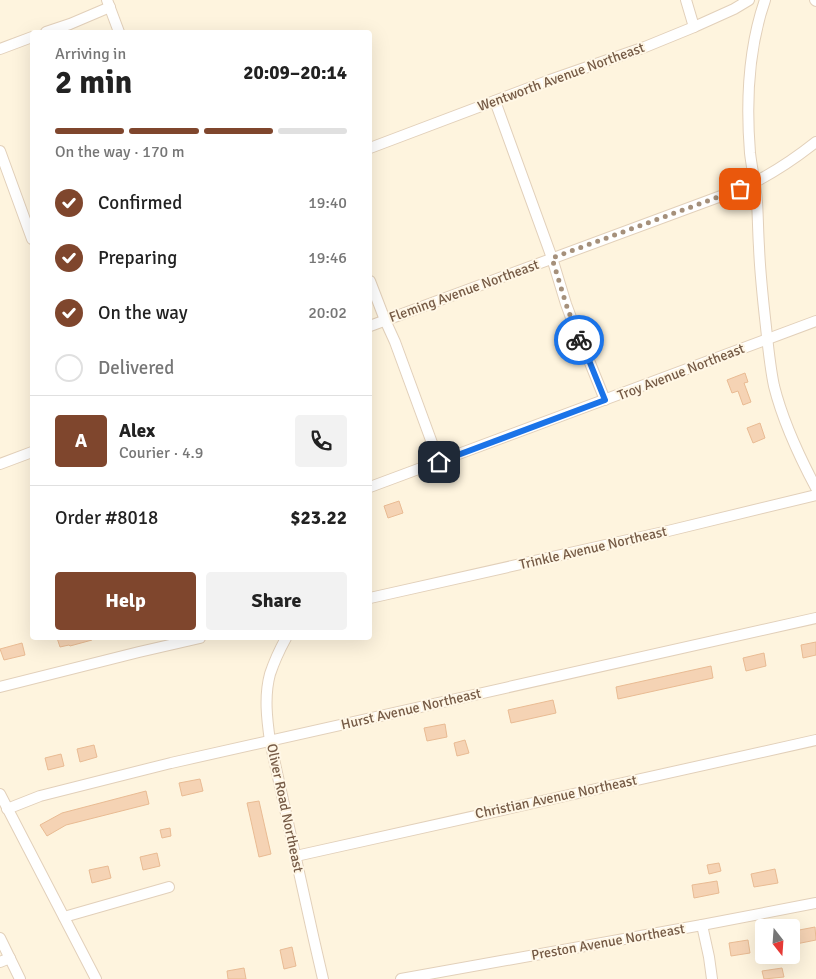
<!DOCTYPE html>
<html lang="en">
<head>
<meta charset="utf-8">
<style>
	body { margin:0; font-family:Signika,sans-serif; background:#f2f2f2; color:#222; height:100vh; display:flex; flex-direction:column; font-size:19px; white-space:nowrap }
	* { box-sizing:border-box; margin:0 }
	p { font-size:16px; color:#767676 }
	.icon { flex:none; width:28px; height:28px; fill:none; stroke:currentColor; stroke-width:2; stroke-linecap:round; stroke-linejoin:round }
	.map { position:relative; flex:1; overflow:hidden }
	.details { position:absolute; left:30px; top:30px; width:342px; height:610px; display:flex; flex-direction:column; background:#fff; border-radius:5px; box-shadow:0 5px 20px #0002 }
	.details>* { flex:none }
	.needle { width:32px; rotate:163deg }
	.buttons { position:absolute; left:755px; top:919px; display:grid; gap:10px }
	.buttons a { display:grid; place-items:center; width:45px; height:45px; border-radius:5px; background:#fff; box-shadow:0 5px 20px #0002; font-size:25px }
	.pin { position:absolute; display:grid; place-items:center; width:42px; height:42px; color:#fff; margin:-21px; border-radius:10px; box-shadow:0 2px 8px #0006 }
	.courier { position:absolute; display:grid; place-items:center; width:50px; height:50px; margin:-25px; border:4px solid #1a73e8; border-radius:50%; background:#fff; color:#222; box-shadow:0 1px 6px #0007 }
	.head em { font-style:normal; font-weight:800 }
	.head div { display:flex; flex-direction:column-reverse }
	.head { display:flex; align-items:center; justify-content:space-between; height:85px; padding:0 25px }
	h1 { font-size:32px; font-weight:800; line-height:38px }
	.bar { display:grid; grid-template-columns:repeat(4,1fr); gap:8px 5px; align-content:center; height:60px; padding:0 25px }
	.bar i { height:6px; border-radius:4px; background:#e0e0e0 }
	.bar .current { background:#7f462d }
	.bar p { grid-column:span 4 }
	.line { display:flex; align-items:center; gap:12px; padding:0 25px; border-top:1px solid #e0e0e0 }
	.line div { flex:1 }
	.round { display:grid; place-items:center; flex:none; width:52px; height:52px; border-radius:5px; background:#f2f2f2 }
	ol { padding:0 25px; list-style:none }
	li { display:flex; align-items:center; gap:15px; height:55px }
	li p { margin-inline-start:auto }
	li .icon { padding:5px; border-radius:50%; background:#7f462d; color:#fff; stroke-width:4 }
	li:last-child { color:#767676 }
	li i { width:28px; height:28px; border:2px solid #e0e0e0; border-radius:50% }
	.button { display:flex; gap:10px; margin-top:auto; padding:10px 25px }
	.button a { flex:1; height:58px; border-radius:5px; background:#7f462d; color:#fff; font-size:20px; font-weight:800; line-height:58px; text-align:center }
	.button a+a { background:#f2f2f2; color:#222 }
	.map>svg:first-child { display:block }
</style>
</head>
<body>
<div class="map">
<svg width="816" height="979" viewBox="0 0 816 979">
	<rect width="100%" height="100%" fill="#fef4de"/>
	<g fill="#f5d3b4" stroke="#e9bb93">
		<path d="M745,373l3,9 -4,1 7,19 -8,3 -5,-14 -6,2 -5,-13z"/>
		<path d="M760,423l5,15 -12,5 -6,-15z"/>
		<path d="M399,501l4,12 -15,5 -4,-12z"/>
		<path d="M57,638h34l1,2 -22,6 -1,-1 -9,2z"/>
		<path d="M816,642v13l-13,3 -2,-13z"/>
		<path d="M22,643l3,12 -21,5 -4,-11z"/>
		<path d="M764,653l2,13 -20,5 -3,-13z"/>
		<path d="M711,666l2,12 -95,21 -2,-12z"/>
		<path d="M553,700l3,13 -45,10 -3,-13z"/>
		<path d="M445,724l2,13 -20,4 -3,-13z"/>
		<path d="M465,740l4,13 -12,3 -3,-13z"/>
		<path d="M94,745l3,12 -17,5 -3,-13z"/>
		<path d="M61,754l3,12 -16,4 -3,-12z"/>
		<path d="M200,779l3,12 -21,5 -3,-13z"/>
		<path d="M146,791l3,13 -83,21 -19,11 -7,-11 22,-12z"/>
		<path d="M259,801l12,53 -12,3 -12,-54z"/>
		<path d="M170,828l1,8 -9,2 -2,-8z"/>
		<path d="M157,853l3,13 -17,4 -3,-13z"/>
		<path d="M719,863l2,8 -12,3 -2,-9z"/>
		<path d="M108,866l3,12 -19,5 -3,-13z"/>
		<path d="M775,869l3,14 -24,4 -3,-13z"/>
		<path d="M717,881l2,12 -25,5 -2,-13z"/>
		<path d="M815,927l1,13 -20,4 -2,-13z"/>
		<path d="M748,940l2,13 -19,3 -2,-13z"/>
		<path d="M292,947l4,19 -12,3 -4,-19z"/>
		<path d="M244,968l2,11h-18l-1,-8z"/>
		<path d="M782,968l2,9 -20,2 -2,-8z"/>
	</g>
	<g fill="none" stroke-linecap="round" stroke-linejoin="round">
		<defs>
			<g id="minor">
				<path d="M107,0l12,32"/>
				<path d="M686,0l8,27"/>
				<path d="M765,0c-17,49 -19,103 -15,153 2,17 6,33 7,49 1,15 1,30 2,45 1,27 4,53 7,80 2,19 4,40 8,59 9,36 25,70 42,102"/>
				<path d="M815,0l1,1"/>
				<path d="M46,32l24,-8 40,-17"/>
				<path d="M0,49l32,-12"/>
				<path d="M495,101l57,157 14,46 14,38 6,11 19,47"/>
				<path d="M370,148l180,-68 95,-33 49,-20 40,-18 15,-9"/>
				<path d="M0,151l32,88"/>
				<path d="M370,281l15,39 10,22 44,120"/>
				<path d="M370,326l370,-137c28,-12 52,-28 76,-47"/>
				<path d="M0,464l32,-12"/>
				<path d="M370,487l446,-166"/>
				<path d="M370,598l298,-67 148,-36"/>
				<path d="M286,638c-6,11 -12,24 -16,36 -6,22 -3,46 0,67l44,199 9,39"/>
				<path d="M0,687l139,-35 61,-14"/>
				<path d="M0,794l96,185"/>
				<path d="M7,809l33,-13 131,-33 645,-145"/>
				<path d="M296,856l520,-116"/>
				<path d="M64,917l105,-30"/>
				<path d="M702,925l7,32 3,22"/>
				<path d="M0,938l20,41"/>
				<path d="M0,962l10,-4"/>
				<path d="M401,979l301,-54 114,-22"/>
			</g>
		</defs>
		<use href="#minor" stroke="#e2d0ba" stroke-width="12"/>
		<use href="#minor" stroke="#fff" stroke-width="10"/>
	</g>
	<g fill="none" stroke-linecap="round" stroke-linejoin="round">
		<path stroke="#a5907b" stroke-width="5" stroke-dasharray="0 9" d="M579,340l-13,-36 -14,-46 188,-69"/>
		<path stroke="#1a73e8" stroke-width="6" d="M439,462l166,-62 -19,-47 -7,-13"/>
	</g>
	<g text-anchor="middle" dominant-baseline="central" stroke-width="4" stroke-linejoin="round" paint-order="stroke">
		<g font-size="14" fill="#755a45" stroke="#fff7e6">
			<text transform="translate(561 77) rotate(-20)">Wentworth Avenue Northeast</text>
			<text transform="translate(464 291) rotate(-20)">Fleming Avenue Northeast</text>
			<text transform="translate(681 372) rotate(-21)">Troy Avenue Northeast</text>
			<text transform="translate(593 548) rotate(-13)">Trinkle Avenue Northeast</text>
			<text transform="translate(411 709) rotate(-13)">Hurst Avenue Northeast</text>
			<text transform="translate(556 797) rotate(-12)">Christian Avenue Northeast</text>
			<text transform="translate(285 808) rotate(78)">Oliver Road Northeast</text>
			<text transform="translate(608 942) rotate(-10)">Preston Avenue Northeast</text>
		</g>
	</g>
</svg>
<div class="buttons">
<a><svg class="needle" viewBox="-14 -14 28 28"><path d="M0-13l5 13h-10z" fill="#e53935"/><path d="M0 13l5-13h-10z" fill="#767676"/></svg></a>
</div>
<div class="pin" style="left:740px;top:189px;background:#ea580c"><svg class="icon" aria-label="bag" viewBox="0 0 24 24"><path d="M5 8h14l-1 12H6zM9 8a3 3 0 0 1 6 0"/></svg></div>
<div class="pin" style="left:439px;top:462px;background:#1f2937"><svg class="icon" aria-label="home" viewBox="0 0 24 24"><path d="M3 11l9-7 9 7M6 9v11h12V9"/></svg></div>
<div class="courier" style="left:579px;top:340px"><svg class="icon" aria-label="bike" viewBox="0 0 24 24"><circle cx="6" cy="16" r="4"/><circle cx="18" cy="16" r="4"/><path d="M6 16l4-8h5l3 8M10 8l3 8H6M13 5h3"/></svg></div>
<section class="details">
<div class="head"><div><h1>2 min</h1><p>Arriving in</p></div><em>20:09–20:14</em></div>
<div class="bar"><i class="current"></i><i class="current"></i><i class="current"></i><i></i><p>On the way · 170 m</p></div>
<ol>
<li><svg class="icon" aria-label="check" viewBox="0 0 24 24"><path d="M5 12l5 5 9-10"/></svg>Confirmed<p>19:40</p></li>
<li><svg class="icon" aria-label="check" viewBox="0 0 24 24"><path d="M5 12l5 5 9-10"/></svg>Preparing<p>19:46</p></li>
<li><svg class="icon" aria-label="check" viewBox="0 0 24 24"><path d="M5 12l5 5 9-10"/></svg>On the way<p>20:02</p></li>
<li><i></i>Delivered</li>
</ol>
<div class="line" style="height:90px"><b class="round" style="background:#7f462d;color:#fff">A</b><div><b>Alex</b><p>Courier · 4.9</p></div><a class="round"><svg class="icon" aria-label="phone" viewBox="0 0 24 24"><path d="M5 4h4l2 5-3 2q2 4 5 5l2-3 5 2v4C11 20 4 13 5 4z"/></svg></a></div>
<div class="line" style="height:65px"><div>Order #8018</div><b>$23.22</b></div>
<div class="button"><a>Help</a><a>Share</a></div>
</section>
</div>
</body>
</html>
